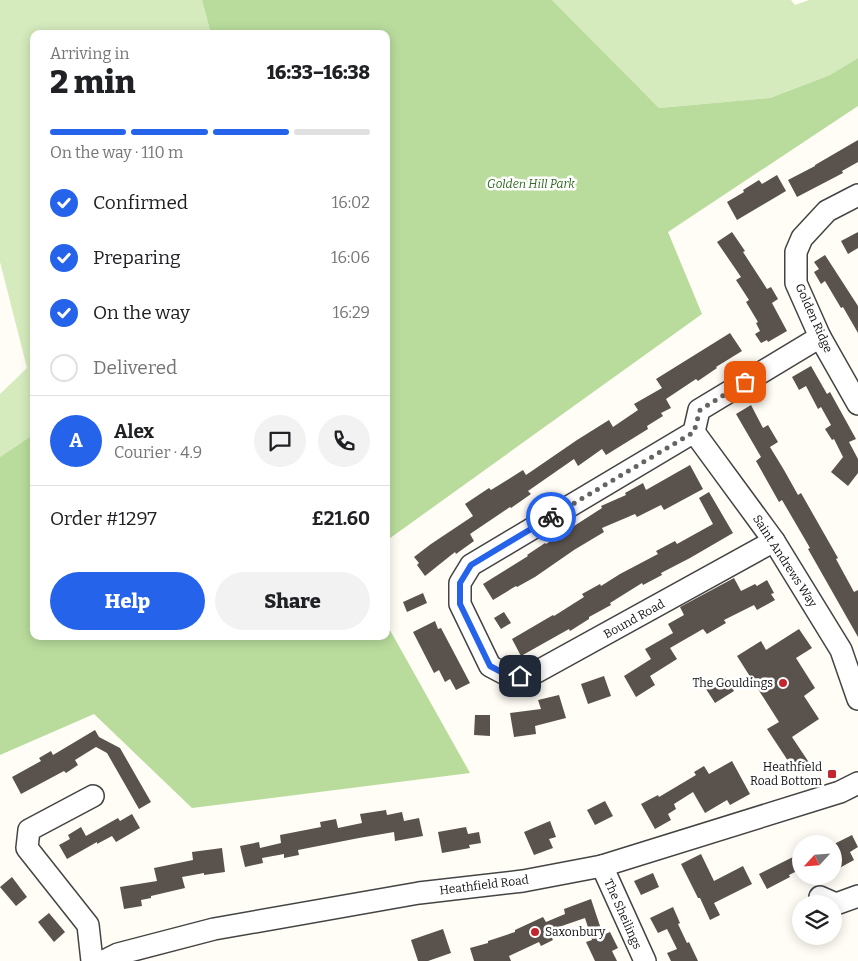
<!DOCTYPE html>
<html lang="en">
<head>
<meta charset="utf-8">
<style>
	body { margin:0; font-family:Bitter,serif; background:#f2f2f2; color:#202124; height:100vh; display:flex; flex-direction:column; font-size:19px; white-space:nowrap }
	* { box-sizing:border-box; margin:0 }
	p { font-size:16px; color:#757577 }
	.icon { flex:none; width:28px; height:28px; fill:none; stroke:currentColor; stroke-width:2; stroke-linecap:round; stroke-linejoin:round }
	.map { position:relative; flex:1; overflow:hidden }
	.sheet { position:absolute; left:30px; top:30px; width:360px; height:610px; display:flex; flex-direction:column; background:#fff; border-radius:10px; box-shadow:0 2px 12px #0003 }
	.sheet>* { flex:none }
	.needle { width:32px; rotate:244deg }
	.tools { position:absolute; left:792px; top:835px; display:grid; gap:10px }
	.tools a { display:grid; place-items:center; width:50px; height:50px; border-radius:50%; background:#fff; box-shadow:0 2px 12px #0003; font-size:25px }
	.pin { position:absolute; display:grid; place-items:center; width:42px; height:42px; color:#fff; margin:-21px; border-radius:10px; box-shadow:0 2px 8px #0006 }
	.courier { position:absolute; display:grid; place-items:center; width:50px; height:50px; margin:-25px; border:4px solid #2563eb; border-radius:50%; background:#fff; color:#222; box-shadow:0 1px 6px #0007 }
	.headline em { font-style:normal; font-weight:800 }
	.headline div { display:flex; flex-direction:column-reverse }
	.headline { display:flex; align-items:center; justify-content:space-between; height:85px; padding:0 20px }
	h1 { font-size:32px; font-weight:800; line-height:38px }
	.bar { display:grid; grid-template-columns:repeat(4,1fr); gap:8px 5px; align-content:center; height:60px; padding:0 20px }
	.bar i { height:6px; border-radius:4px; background:#e0e0e0 }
	.bar .on { background:#2563eb }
	.bar p { grid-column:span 4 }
	.line { display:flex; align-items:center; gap:12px; padding:0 20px; border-top:1px solid #e0e0e0 }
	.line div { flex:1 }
	.round { display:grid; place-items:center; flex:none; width:52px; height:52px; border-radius:26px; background:#f2f2f2 }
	ol { padding:0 20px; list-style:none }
	li { display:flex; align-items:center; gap:15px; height:55px }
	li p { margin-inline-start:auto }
	li .icon { padding:5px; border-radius:50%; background:#2563eb; color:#fff; stroke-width:4 }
	li:last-child { color:#757577 }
	li i { width:28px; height:28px; border:2px solid #e0e0e0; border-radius:50% }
	.action { display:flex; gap:10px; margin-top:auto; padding:10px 20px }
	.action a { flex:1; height:58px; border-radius:30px; background:#2563eb; color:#fff; font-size:20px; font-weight:800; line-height:58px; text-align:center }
	.action a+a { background:#f2f2f2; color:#202124 }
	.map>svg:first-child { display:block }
</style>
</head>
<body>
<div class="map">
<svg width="858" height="961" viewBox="0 0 858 961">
	<rect width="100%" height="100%" fill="#fffdf5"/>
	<g fill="#d5ebbd">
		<path d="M0,0h202l9,34h-177v400l-34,23v-63l27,-26 -27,-106z"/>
		<path d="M552,0h239l4,5 14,-5h49v58l-28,17 -60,23 -111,10z"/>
	</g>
	<g fill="#b9dc9c">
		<path d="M202,0h350l107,108 111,-10 60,-23 28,-17v48l-190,126 34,82 -316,227v-507h-175z"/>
		<path d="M34,434v202h352v-13l84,150 -278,35 -98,-94 -94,41v-298z"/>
	</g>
	<g fill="#5a524d">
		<path d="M858,140v22l-16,9 1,2 -46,24 -9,-17 27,-14v-1z"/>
		<path d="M777,175l9,16 -49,29 -10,-18 17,-10 -1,-2 16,-10 3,4z"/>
		<path d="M732,232l13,19 -2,1 24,37 4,-2 7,12 -6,4 15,28 -19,11 -1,-2 -6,3 -6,-9 5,-3 -4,-8 2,-1 -12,-20 3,-2 -13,-20 5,-3 -24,-35z"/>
		<path d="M858,232v16l-10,6 -7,-13z"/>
		<path d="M825,255l33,51v27l-15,-26 -2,1 -16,-27 -4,3 -7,-12 5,-3 -5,-7z"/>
		<path d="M730,333l12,18 -26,16 1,1 -19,13 -2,-2 -30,20 5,9 -10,5 2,3 -16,10 1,3 -42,26 -4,-6 -24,17 -4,-7 -46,32 3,3 -20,14 -1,-1 -40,27 4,7 -18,13 -1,-2 -30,24 -8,-11 2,-2 -5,-6 17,-13 42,-28 -8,-12 24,-16 2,2 32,-20 3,5 51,-35 32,-20 4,7 25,-17 -4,-6 28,-16 -6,-9z"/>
		<path d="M811,366l16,28 3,-2 26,47 -7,3 9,17v14l-10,13 -17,-14 12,-15 -9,-18 -2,1 -7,-11 6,-4 -10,-18 -3,2 -12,-23 -7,4 -7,-13z"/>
		<path d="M751,405l12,23 5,-3 10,17 -8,5 14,23 14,25 3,-2 37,65 -2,1 18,33 4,-2v47l-50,-88 2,-1 -28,-48 -3,2 -23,-41 5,-4 -25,-43z"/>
		<path d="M690,465l13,24 -39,21 -3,-5 -24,12 -2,-3 -33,14 2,4 -30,18 -39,27 -18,10 -1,-1 -23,14 -10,-16 45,-28 -1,-1 18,-12 1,1 56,-36 -1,-2 25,-11 -1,-2 18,-10 3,7z"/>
		<path d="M709,492l24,41 -43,25 -29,15 1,2 -19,10 -1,-2 -32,20 1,2 -22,12v2l-19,12 -1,-2 -48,27 -9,-17 41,-24 1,1 30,-19 -2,-3 18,-10 1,2 19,-12 38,-20 -2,-3 19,-10 2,3 36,-20 -14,-26z"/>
		<path d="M734,578l7,13 14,-7 2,2 10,-6 7,13 -3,1 4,6 -18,10 -3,-5 -30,15 2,3 -19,11 -4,-5 -33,19 7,11 -27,17 5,9 -19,12 -12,-21 27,-17 -6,-10 28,-16 -5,-9 16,-9 -4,-8z"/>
		<path d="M423,593l4,10 -20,9 -4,-10z"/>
		<path d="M504,612l7,11 -10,6 -7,-11z"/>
		<path d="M435,621l3,8 3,-1 29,55 -14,7 -6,-11 -5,3 -6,-12 -5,3 -21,-41z"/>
		<path d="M799,629l13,19 -16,10 19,30 -11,8 15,23 -27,18 18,27 -14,9 -29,-44 12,-7 -42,-66 24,-15 5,9z"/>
		<path d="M604,676l7,20 -23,8 -7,-20z"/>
		<path d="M725,677l9,14 -19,12 -9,-14z"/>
		<path d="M559,695l7,23 -31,8 1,8 -22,3 -4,-24 31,-4 -3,-9z"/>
		<path d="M475,715h15v21l-16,-1z"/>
		<path d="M95,730l4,7 21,11 31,54 -12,7 -32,-56 -11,-6 -21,13 3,5 -12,8 -2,-2 -43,23 -9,-17 29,-16 -2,-3 12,-7 2,4z"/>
		<path d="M732,761l18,33 -20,11 -3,-5 -22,13 -12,-21 -19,12 2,5 -8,5 3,6 -16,9 -14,-25 17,-9 1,2 37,-22 -2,-3 10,-6 5,8z"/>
		<path d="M605,801l8,15 -18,9 -8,-15z"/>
		<path d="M386,810l1,5 15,-3 2,9 15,-3 4,18 -28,5 -1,-9 -35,6 -61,12 1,5 -15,3v-4l-22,4 1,5 -18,4 -5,-21 19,-4 1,6 21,-5 -1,-8 41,-8 -1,-5 16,-3 2,9 24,-5 -2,-9z"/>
		<path d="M132,814l8,14 -24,14 -4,-6 -15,8v-2l-30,17 -8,-14 11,-6 -2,-4 13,-8 5,9 32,-18 2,3z"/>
		<path d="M550,821l6,16 -7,2 4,9 -19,7 -10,-23z"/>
		<path d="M466,827l2,7 11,-2 2,11 -12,2 1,3 -28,5 -4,-21z"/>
		<path d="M852,835l6,12 -8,5 4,8 -20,11v-27z"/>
		<path d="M222,848l3,24 -21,3v-2l-22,4 3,11 -34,8v2l-10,2 1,6 -18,3 -4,-22 37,-6 -3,-13 39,-8 -1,-8z"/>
		<path d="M801,853v16l-12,6 1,2 -23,12 -8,-15z"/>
		<path d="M701,854l13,27 29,-15 9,18 -38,19 6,12 -10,5 -10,-22h-2l-17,-34z"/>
		<path d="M653,873l6,14 -18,8 -7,-14z"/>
		<path d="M12,877l15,20 -11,9 -16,-19z"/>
		<path d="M591,899l12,36 7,-3 8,16 -6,3 5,10h-22l-9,-19 6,-2 -7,-22 -32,11 3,5 -5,2 2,4 -12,6 -2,-4 -30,14 2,5h-37l-4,-13 18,-5v-2l27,-9v-2l28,-13 3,5 19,-8 -1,-5z"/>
		<path d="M673,907l7,16 -2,1 9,19 2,-1 9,19h-27l-4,-8 10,-4 -10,-20 -9,4 -8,-15z"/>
		<path d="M49,913l16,19 -11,10 -16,-20z"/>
		<path d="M443,929l8,24 -23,8h-10l-7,-21z"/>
	</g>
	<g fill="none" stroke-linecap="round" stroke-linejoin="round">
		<defs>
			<g id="minor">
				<path d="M858,195l-31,16 -25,27 -6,14v31l24,54 38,67"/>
				<path d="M694,432l80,109 67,109 17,49"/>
				<path d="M774,541l-243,134 -22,1 -19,-10 -30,-62v-21l11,-18 223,-133 5,-22 121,-73"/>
				<path d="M602,866l43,95"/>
				<path d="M820,897l16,7 22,-8"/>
				<path d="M92,961l-4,-36 -61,-77 2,-18 64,-34"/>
				<path d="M104,961l14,-7 96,-25 205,-36 104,-12 79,-15 238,-74 18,-9"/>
			</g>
		</defs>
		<use href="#minor" stroke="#444" stroke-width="24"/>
		<use href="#minor" stroke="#fff" stroke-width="21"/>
	</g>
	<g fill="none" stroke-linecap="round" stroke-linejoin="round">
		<path stroke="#646461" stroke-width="5" stroke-dasharray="0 9" d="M551,517l143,-85 6,-22 45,-28"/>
		<path stroke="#2563eb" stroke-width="6" d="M520,676h-11l-19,-10 -30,-62v-21l11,-18 80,-48"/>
	</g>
	<g fill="#c4262e" stroke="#fff" stroke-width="2">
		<circle cx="783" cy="683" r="5"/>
		<rect x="827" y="769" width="10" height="10" rx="2.5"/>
		<circle cx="535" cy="932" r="5"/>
	</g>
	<g text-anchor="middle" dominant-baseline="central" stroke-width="5" stroke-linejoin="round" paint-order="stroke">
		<g font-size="12" font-style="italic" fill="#2f6b1f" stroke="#fff">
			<text x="531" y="184">Golden Hill Park</text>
		</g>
		<g font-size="12" fill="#111" stroke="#fff">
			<text transform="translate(814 318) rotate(66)">Golden Ridge</text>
			<text transform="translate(785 561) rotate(57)">Saint Andrews Way</text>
			<text transform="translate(634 619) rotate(-29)">Bound Road</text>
			<text transform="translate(484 885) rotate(-7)">Heathfield Road</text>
			<text transform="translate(623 914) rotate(66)">The Sheilings</text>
		</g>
		<g font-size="12" fill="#111" stroke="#fff" text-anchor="end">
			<text x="773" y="683">The Gouldings</text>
			<text x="822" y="767">Heathfield<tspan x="822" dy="14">Road Bottom</tspan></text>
			<text x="545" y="932" text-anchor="start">Saxonbury</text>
		</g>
	</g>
</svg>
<div class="tools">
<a><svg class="needle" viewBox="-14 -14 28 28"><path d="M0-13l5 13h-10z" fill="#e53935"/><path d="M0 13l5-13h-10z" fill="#757577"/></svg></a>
<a><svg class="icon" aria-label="layers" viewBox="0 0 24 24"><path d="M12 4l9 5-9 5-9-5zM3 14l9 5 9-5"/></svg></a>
</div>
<div class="pin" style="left:745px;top:382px;background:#ea580c"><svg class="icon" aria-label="bag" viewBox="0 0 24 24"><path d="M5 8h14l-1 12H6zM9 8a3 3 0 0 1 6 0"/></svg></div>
<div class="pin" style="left:520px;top:676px;background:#1f2937"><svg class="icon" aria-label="home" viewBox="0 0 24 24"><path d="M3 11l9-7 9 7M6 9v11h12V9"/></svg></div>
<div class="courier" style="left:551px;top:517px"><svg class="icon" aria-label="bike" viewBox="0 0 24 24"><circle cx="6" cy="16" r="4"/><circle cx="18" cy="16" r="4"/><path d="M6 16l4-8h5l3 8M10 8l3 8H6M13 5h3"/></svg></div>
<section class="sheet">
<div class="headline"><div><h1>2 min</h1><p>Arriving in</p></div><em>16:33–16:38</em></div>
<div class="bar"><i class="on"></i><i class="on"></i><i class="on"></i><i></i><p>On the way · 110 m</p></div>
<ol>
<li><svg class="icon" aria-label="check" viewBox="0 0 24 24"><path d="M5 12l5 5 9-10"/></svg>Confirmed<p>16:02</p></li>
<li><svg class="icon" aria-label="check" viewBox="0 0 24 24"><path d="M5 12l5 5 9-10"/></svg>Preparing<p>16:06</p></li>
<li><svg class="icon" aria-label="check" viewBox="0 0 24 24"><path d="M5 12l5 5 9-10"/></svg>On the way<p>16:29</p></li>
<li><i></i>Delivered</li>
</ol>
<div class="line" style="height:90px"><b class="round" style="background:#2563eb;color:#fff">A</b><div><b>Alex</b><p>Courier · 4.9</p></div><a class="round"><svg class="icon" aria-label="chat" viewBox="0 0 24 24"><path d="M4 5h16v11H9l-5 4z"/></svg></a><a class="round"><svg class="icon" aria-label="phone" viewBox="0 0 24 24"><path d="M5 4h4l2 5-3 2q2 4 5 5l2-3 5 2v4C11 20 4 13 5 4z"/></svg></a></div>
<div class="line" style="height:65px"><div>Order #1297</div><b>£21.60</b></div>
<div class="action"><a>Help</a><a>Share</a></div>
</section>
</div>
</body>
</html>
